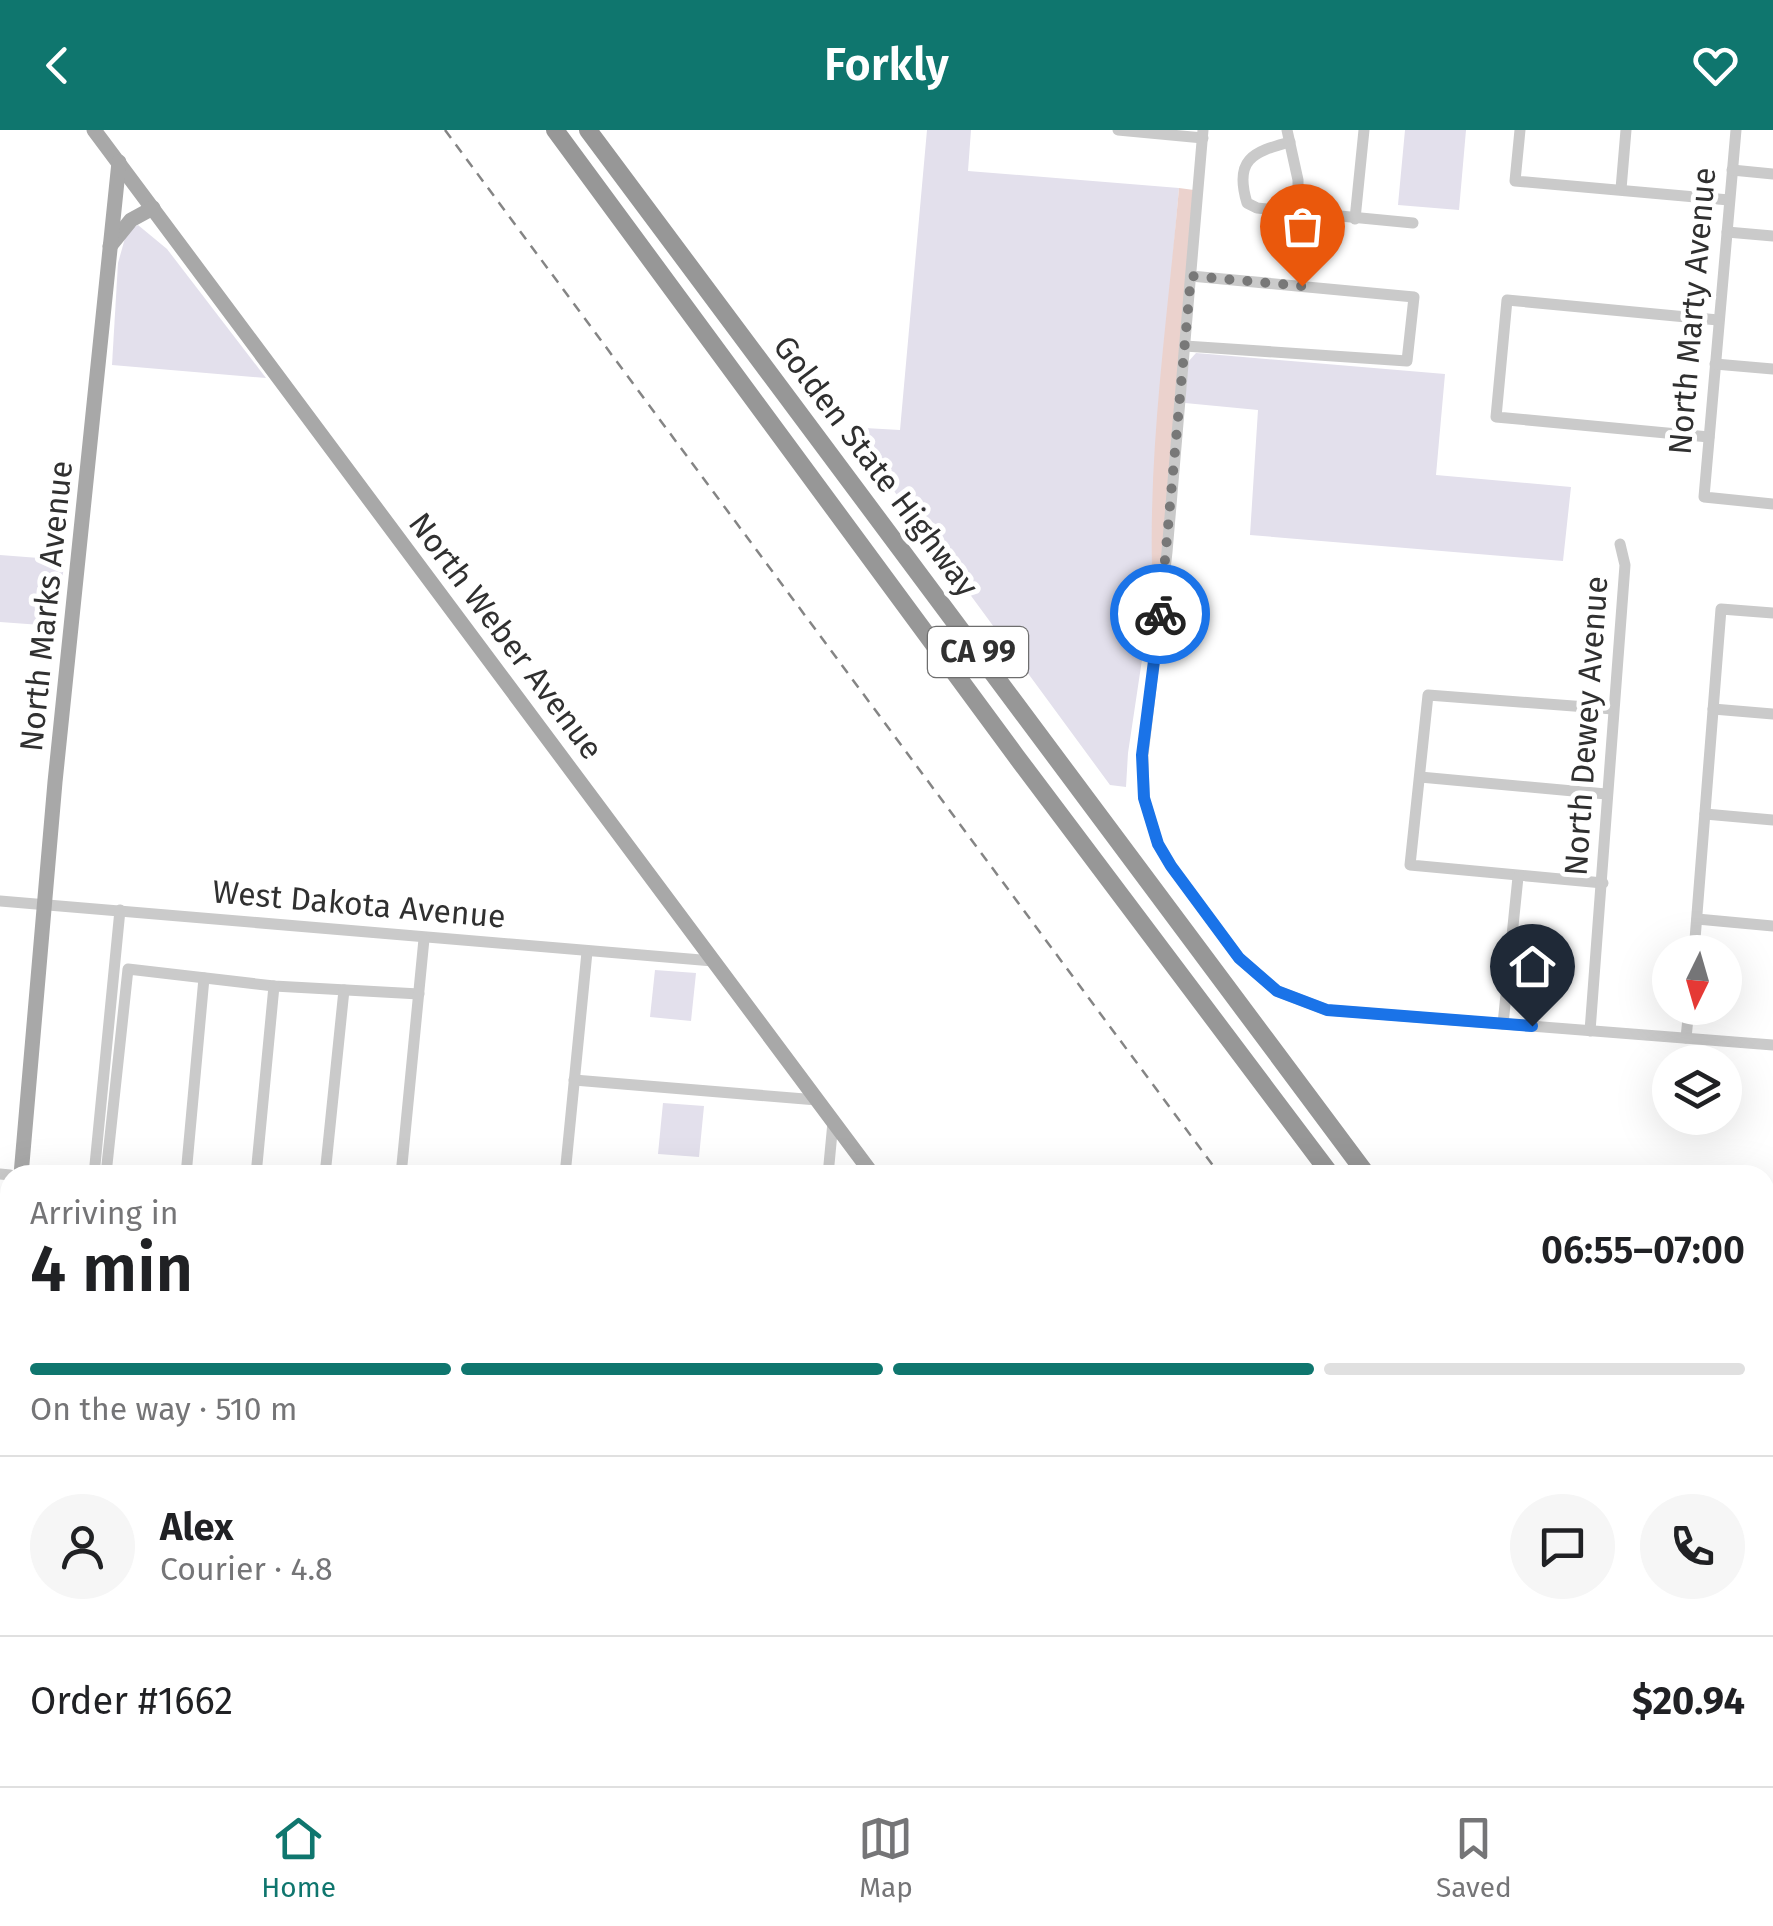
<!DOCTYPE html>
<html lang="en">
<head>
<meta charset="utf-8">
<style>
	body { margin:0; font-family:"Fira Sans",sans-serif; background:#f6f6f6; color:#202124; height:100vh; display:flex; flex-direction:column; font-size:38px; white-space:nowrap }
	* { box-sizing:border-box; margin:0 }
	p { font-size:32px; color:#757577 }
	.icon { flex:none; width:55px; height:55px; fill:none; stroke:currentColor; stroke-width:2; stroke-linecap:round; stroke-linejoin:round }
	.map { position:relative; flex:1; overflow:hidden }
	.drawer { position:absolute; left:0px; top:1035px; width:1775px; height:622px; display:flex; flex-direction:column; background:#fff; border-radius:30px 30px 0 0; box-shadow:0 10px 40px #0002 }
	.drawer>* { flex:none }
	.needle { width:65px; rotate:185deg }
	.controls { position:absolute; left:1652px; top:805px; display:grid; gap:20px }
	.controls a { display:grid; place-items:center; width:90px; height:90px; border-radius:50%; background:#fff; box-shadow:0 10px 40px #0002; font-size:50px }
	.pin { position:absolute; display:grid; place-items:center; width:85px; height:85px; color:#fff; margin:-102px -42px; border-radius:50% 50% 50% 0; rotate:-45deg; box-shadow:0 0 10px #0007 }
	.pin .icon { rotate:45deg }
	.courier { position:absolute; display:grid; place-items:center; width:100px; height:100px; margin:-50px; border:8px solid #1a73e8; border-radius:50%; background:#fff; color:#222; box-shadow:0 2px 12px #0007 }
	.headline em { font-style:normal; font-weight:600 }
	.headline div { display:flex; flex-direction:column-reverse }
	.headline { display:flex; align-items:center; justify-content:space-between; height:170px; padding:0 30px }
	h1 { font-size:65px; font-weight:600; line-height:75px }
	.bar { display:grid; grid-template-columns:repeat(4,1fr); gap:15px 10px; align-content:center; height:120px; padding:0 30px }
	.bar i { height:12px; border-radius:8px; background:#e0e0e0 }
	.bar .active { background:#0f766e }
	.bar p { grid-column:span 4 }
	.line { display:flex; align-items:center; gap:25px; padding:0 30px; border-top:2px solid #e0e0e0 }
	.line div { flex:1 }
	.round { display:grid; place-items:center; flex:none; width:105px; height:105px; border-radius:52px; background:#f6f6f6 }
	header { display:flex; justify-content:space-between; align-items:center; height:130px; padding:0 30px; background:#0f766e; color:#fff; font-size:45px; font-weight:600 }
	.tabs { display:flex; justify-content:space-around; align-items:center; height:140px; border-top:2px solid #e0e0e0; background:#fff; font-size:28px; color:#757577 }
	.tabs a { display:grid; justify-items:center; gap:5px }
	.tabs .active { color:#0f766e }
	.map>svg:first-child { display:block }
</style>
</head>
<body>
<header><svg class="icon" aria-label="back" viewBox="0 0 24 24"><path d="M15 5l-7 7 7 7"/></svg>Forkly<svg class="icon" aria-label="heart" viewBox="0 0 24 24"><path d="M12 20l-8-8c-3-5 5-10 8-4 3-6 11-1 8 4z"/></svg></header>
<div class="map">
<svg width="1773" height="1656" viewBox="0 0 1773 1656">
	<rect width="100%" height="100%" fill="#fff"/>
	<g fill="#e3e0ec">
		<path d="M927,0h44l-3,41 211,17 -23,264 -4,141 -24,160 -2,34 -16,-2 -263,-358 53,3z"/>
		<path d="M1405,0h61l-7,80 -61,-5z"/>
		<path d="M138,95l29,24 99,129 -154,-13 6,-102 9,-32z"/>
		<path d="M1196,223l249,21 -9,101 135,12 -8,74 -313,-26 8,-125 -73,-7 3,-41z"/>
		<path d="M0,425l65,5 -10,66 -55,-4z"/>
		<path d="M655,840l41,3 -5,48 -41,-4z"/>
		<path d="M663,973l41,3 -5,51 -41,-3z"/>
		<path d="M1068,1648h319l9,8h-329z"/>
	</g>
	<path fill="#ebd2cd" d="M1179,58l15,2 -33,378 -9,-1c-3,-126 16,-253 27,-379z"/>
	<g fill="none" stroke-linecap="round" stroke-linejoin="round">
		<g stroke="#cacaca" stroke-width="11">
			<path d="M1118,0l85,8"/>
			<path d="M1203,0l-36,422 -24,203 1,43 14,46 13,22 68,92 38,33 50,19 446,35"/>
			<path d="M1287,0l11,50v30"/>
			<path d="M1520,0l-5,51 214,19"/>
			<path d="M1736,0l-32,367 69,7"/>
			<path d="M1290,12c-38,10 -56,18 -43,61l10,5 156,15"/>
			<path d="M1732,40l41,4"/>
			<path d="M1621,59l5,-59"/>
			<path d="M1355,89l9,-89"/>
			<path d="M1727,102l46,4"/>
			<path d="M1185,216l222,15 7,-64 -223,-21"/>
			<path d="M1715,234l58,5"/>
			<path d="M1709,307l-213,-20 11,-117 211,20"/>
			<path d="M1713,579l60,5"/>
			<path d="M1420,647l186,17"/>
			<path d="M1705,684l68,6"/>
			<path d="M1603,753l-193,-18 18,-170 185,14"/>
			<path d="M0,771l713,60"/>
			<path d="M1697,789l76,7"/>
			<path d="M1694,822l27,-343 52,4"/>
			<path d="M1503,894l15,-147"/>
			<path d="M1590,901l35,-466 -5,-21"/>
			<path d="M1686,908l3,-30"/>
			<path d="M574,950l243,20"/>
			<path d="M0,1044l10,1"/>
			<path d="M94,1045l26,-265"/>
			<path d="M112,1045l-6,-1 22,-205 146,17 145,8"/>
			<path d="M186,1045l18,-197"/>
			<path d="M256,1045l18,-189"/>
			<path d="M325,1045l19,-185"/>
			<path d="M401,1045l23,-236"/>
			<path d="M565,1045l22,-223"/>
			<path d="M828,1045l5,-53"/>
			<path d="M0,1425l10,1"/>
			<path d="M0,1532l10,1"/>
			<path d="M0,1642l10,1"/>
			<path d="M68,1648l102,8"/>
			<path d="M454,1656l1,-8"/>
			<path d="M1048,1656l1,-8"/>
		</g>
		<g stroke="#a8a8a8" stroke-width="15">
			<path d="M94,0l779,1045"/>
			<path d="M110,116l21,-26 22,-12"/>
			<path d="M21,1045l34,-393 64,-620"/>
			<path d="M0,1281l10,-106"/>
			<path d="M1494,1648l10,8"/>
			<path d="M1752,1648l6,8"/>
		</g>
		<g stroke="#979797" stroke-width="18">
			<path d="M555,0l461,626 315,419"/>
			<path d="M588,0l779,1045"/>
			<path d="M1765,1408l8,4"/>
			<path d="M1765,1503l8,6"/>
			<path d="M1765,1537l8,5"/>
		</g>
		<g stroke="#858585" stroke-width="2.5" stroke-dasharray="10 8" stroke-linecap="butt">
			<path d="M445,0l775,1045"/>
			<path d="M1667,1648l6,8"/>
		</g>
	</g>
	<g fill="none" stroke-linecap="round" stroke-linejoin="round">
		<path stroke="#787878" stroke-width="10" stroke-dasharray="0 18" d="M1160,484l31,-338 111,10"/>
		<path stroke="#1a73e8" stroke-width="12" d="M1160,484l-18,141 2,43 14,46 13,22 68,92 38,33 50,19 205,16"/>
	</g>
	<g text-anchor="middle" dominant-baseline="central" stroke-width="10" stroke-linejoin="round" paint-order="stroke">
		<rect fill="#fff" stroke="#6e6e6e" stroke-width="2.5" x="928" y="497" width="100" height="50" rx="8"/>
		<g font-size="30" font-weight="bold" fill="#303030">
			<text x="978" y="522">CA 99</text>
		</g>
		<g font-size="32" fill="#303030" stroke="#fff">
			<text transform="translate(1692 181) rotate(-85)">North Marty Avenue</text>
			<text transform="translate(876 336) rotate(53)">Golden State Highway</text>
			<text transform="translate(46 476) rotate(-84)">North Marks Avenue</text>
			<text transform="translate(506 506) rotate(53)">North Weber Avenue</text>
			<text transform="translate(1586 596) rotate(-86)">North Dewey Avenue</text>
			<text transform="translate(359 774) rotate(5)">West Dakota Avenue</text>
		</g>
	</g>
</svg>
<div class="controls">
<a><svg class="needle" viewBox="-14 -14 28 28"><path d="M0-13l5 13h-10z" fill="#e53935"/><path d="M0 13l5-13h-10z" fill="#757577"/></svg></a>
<a><svg class="icon" aria-label="layers" viewBox="0 0 24 24"><path d="M12 4l9 5-9 5-9-5zM3 14l9 5 9-5"/></svg></a>
</div>
<div class="pin" style="left:1302px;top:156px;background:#ea580c"><svg class="icon" aria-label="bag" viewBox="0 0 24 24"><path d="M5 8h14l-1 12H6zM9 8a3 3 0 0 1 6 0"/></svg></div>
<div class="pin" style="left:1532px;top:896px;background:#1f2937"><svg class="icon" aria-label="home" viewBox="0 0 24 24"><path d="M3 11l9-7 9 7M6 9v11h12V9"/></svg></div>
<div class="courier" style="left:1160px;top:484px"><svg class="icon" aria-label="bike" viewBox="0 0 24 24"><circle cx="6" cy="16" r="4"/><circle cx="18" cy="16" r="4"/><path d="M6 16l4-8h5l3 8M10 8l3 8H6M13 5h3"/></svg></div>
<section class="drawer">
<div class="headline"><div><h1>4 min</h1><p>Arriving in</p></div><em>06:55–07:00</em></div>
<div class="bar"><i class="active"></i><i class="active"></i><i class="active"></i><i></i><p>On the way · 510 m</p></div>
<div class="line" style="height:180px"><a class="round"><svg class="icon" aria-label="person" viewBox="0 0 24 24"><circle cx="12" cy="8" r="4"/><path d="M4 21q1-7 8-7t8 7"/></svg></a><div><b>Alex</b><p>Courier · 4.8</p></div><a class="round"><svg class="icon" aria-label="chat" viewBox="0 0 24 24"><path d="M4 5h16v11H9l-5 4z"/></svg></a><a class="round"><svg class="icon" aria-label="phone" viewBox="0 0 24 24"><path d="M5 4h4l2 5-3 2q2 4 5 5l2-3 5 2v4C11 20 4 13 5 4z"/></svg></a></div>
<div class="line" style="height:130px"><div>Order #1662</div><b>$20.94</b></div>
</section>
</div>
<nav class="tabs">
<a class="active"><svg class="icon" aria-label="home" viewBox="0 0 24 24"><path d="M3 11l9-7 9 7M6 9v11h12V9"/></svg>Home</a>
<a><svg class="icon" aria-label="map" viewBox="0 0 24 24"><path d="M3 6l6-2 6 2 6-2v14l-6 2-6-2-6 2zM9 4v14M15 6v14"/></svg>Map</a>
<a><svg class="icon" aria-label="saved" viewBox="0 0 24 24"><path d="M7 4h10v16l-5-4-5 4z"/></svg>Saved</a>
</nav>
</body>
</html>
